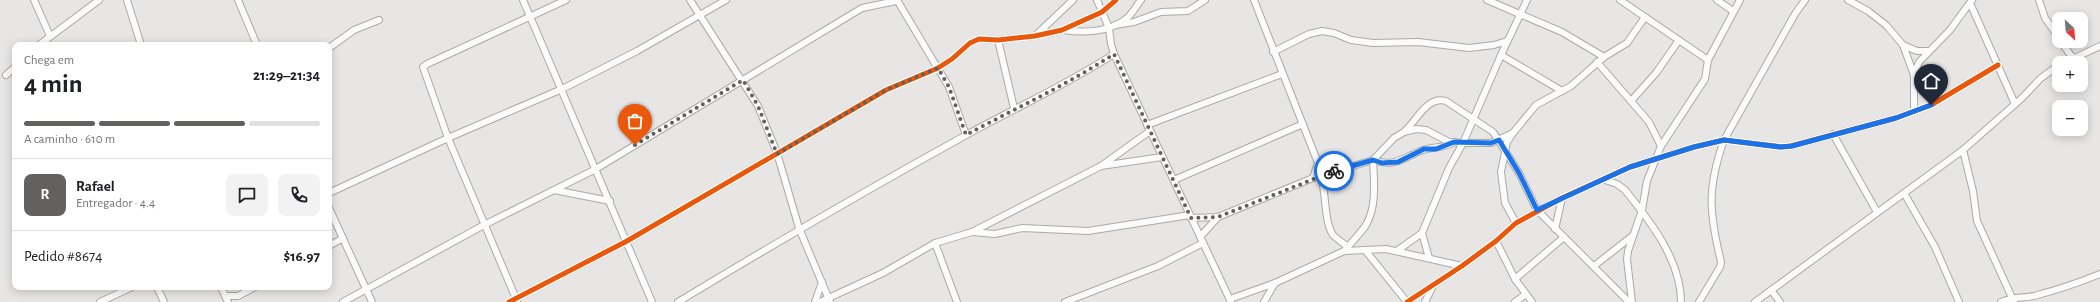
<!DOCTYPE html>
<html lang="pt">
<head>
<meta charset="utf-8">
<style>
	body { margin:0; font-family:"Alegreya Sans",sans-serif; background:#f2f2f2; color:#202124; height:100vh; display:flex; flex-direction:column; font-size:15px; white-space:nowrap }
	* { box-sizing:border-box; margin:0 }
	p { font-size:13px; color:#757577 }
	.icon { flex:none; width:22px; height:22px; fill:none; stroke:currentColor; stroke-width:2; stroke-linecap:round; stroke-linejoin:round }
	.map { position:relative; flex:1; overflow:hidden }
	.details { position:absolute; left:12px; top:42px; width:320px; height:248px; display:flex; flex-direction:column; background:#fff; border-radius:8px; box-shadow:0 2px 10px #0003 }
	.details>* { flex:none }
	.needle { width:26px; rotate:154deg }
	.fabs { position:absolute; left:2052px; top:12px; display:grid; gap:8px }
	.fabs a { display:grid; place-items:center; width:36px; height:36px; border-radius:8px; background:#fff; box-shadow:0 2px 10px #0003; font-size:20px }
	.pin { position:absolute; display:grid; place-items:center; width:34px; height:34px; color:#fff; margin:-41px -17px; border-radius:50% 50% 50% 0; rotate:-45deg; box-shadow:0 0 4px #0007 }
	.pin .icon { rotate:45deg }
	.courier { position:absolute; display:grid; place-items:center; width:40px; height:40px; margin:-20px; border:3px solid #1a73e8; border-radius:50%; background:#fff; color:#222; box-shadow:0 1px 5px #0007 }
	.overview em { font-style:normal; font-weight:600 }
	.overview div { display:flex; flex-direction:column-reverse }
	.overview { display:flex; align-items:center; justify-content:space-between; height:68px; padding:0 12px }
	h1 { font-size:26px; font-weight:600; line-height:30px }
	.bar { display:grid; grid-template-columns:repeat(4,1fr); gap:6px 4px; align-content:center; height:48px; padding:0 12px }
	.bar i { height:5px; border-radius:3px; background:#e0e0e0 }
	.bar .on { background:#62615f }
	.bar p { grid-column:span 4 }
	.line { display:flex; align-items:center; gap:10px; padding:0 12px; border-top:1px solid #e0e0e0 }
	.line div { flex:1 }
	.round { display:grid; place-items:center; flex:none; width:42px; height:42px; border-radius:8px; background:#f2f2f2 }
	.map>svg:first-child { display:block }
</style>
</head>
<body>
<div class="map">
<svg width="2100" height="302" viewBox="0 0 2100 302">
	<rect width="100%" height="100%" fill="#e7e6e4"/>
	<g fill="none" stroke-linecap="round" stroke-linejoin="round">
		<defs>
			<g id="street">
				<path d="M34,0l16,36"/>
				<path d="M127,0l14,45"/>
				<path d="M238,0l19,45"/>
				<path d="M523,0l129,302"/>
				<path d="M690,0l68,106 19,47 22,75 31,74"/>
				<path d="M897,0l52,87 17,48"/>
				<path d="M1097,0l12,28 2,16 3,10 117,248"/>
				<path d="M1254,0l64,163 -5,15"/>
				<path d="M1487,0l75,32 42,25"/>
				<path d="M1620,0l88,60"/>
				<path d="M1717,0l16,11"/>
				<path d="M1848,0l20,11 18,14 17,20 11,30v36"/>
				<path d="M2039,0l6,18 14,20"/>
				<path d="M1970,3l45,101"/>
				<path d="M1115,25l19,-3 27,-10 27,-1 17,-11"/>
				<path d="M1063,30c21,3 47,2 64,-12 6,-5 9,-12 14,-18"/>
				<path d="M1036,35l37,-35"/>
				<path d="M998,40l16,68"/>
				<path d="M2060,41l13,17"/>
				<path d="M39,45l60,-45"/>
				<path d="M1903,45l14,6h11"/>
				<path d="M329,48l25,-18 25,-10"/>
				<path d="M1273,52l36,-18 13,-3 12,2 17,7 22,3 45,-1 51,6 25,-3 13,-4"/>
				<path d="M1501,55l61,36"/>
				<path d="M1597,62l52,60 12,24"/>
				<path d="M2064,63l36,-17"/>
				<path d="M6,75l9,-8"/>
				<path d="M1914,75l5,-13 31,-32 22,-30"/>
				<path d="M1631,101l25,-28 23,-33"/>
				<path d="M1147,125l135,-51"/>
				<path d="M1405,131c12,-11 22,-35 41,-30l47,31 26,41 18,37 92,92"/>
				<path d="M1833,134l44,78"/>
				<path d="M1963,150l10,41 4,30 37,81"/>
				<path d="M1373,160c23,8 30,-3 50,-10 11,-4 20,-1 31,-8"/>
				<path d="M1318,163l20,7"/>
				<path d="M1101,166l61,-9"/>
				<path d="M1321,175c5,17 3,47 12,60 4,4 10,8 15,12"/>
				<path d="M1174,180l129,-56"/>
				<path d="M1605,180l12,4 8,6c25,31 56,70 56,112"/>
				<path d="M554,190l56,11"/>
				<path d="M329,193l119,-55 114,-49 75,-38 89,-51"/>
				<path d="M1904,193l31,54 24,55"/>
				<path d="M329,208l43,94"/>
				<path d="M1191,218l27,-1 95,-39 60,-18 21,-22 10,-6 12,-3 10,1 23,12 14,1h28l22,-10"/>
				<path d="M1516,223l-11,-20 -4,-31 6,-30 6,-9 23,-28 35,-19 33,-29 23,-14 18,-26"/>
				<path d="M1555,229l7,-31"/>
				<path d="M972,232l23,2 27,-6 66,3 102,-16"/>
				<path d="M1422,233l7,25"/>
				<path d="M1200,237l18,-20"/>
				<path d="M1496,241l19,38 17,23"/>
				<path d="M935,243l22,59"/>
				<path d="M329,246l14,-8"/>
				<path d="M1365,250l42,52"/>
				<path d="M1398,250l24,-17 27,-65 14,-25 38,-88 26,-55"/>
				<path d="M1344,251c7,-8 16,-17 22,-26 11,-19 8,-44 7,-65"/>
				<path d="M1594,266l37,-29"/>
				<path d="M1515,279l49,-42"/>
				<path d="M157,287l7,15"/>
				<path d="M221,287l7,15"/>
				<path d="M1771,290l9,12"/>
				<path d="M225,296h13l17,-9"/>
				<path d="M1230,299l45,-16 69,-32 42,-2 76,17"/>
				<path d="M517,301l-69,-163 -25,-71 4,-3 139,-64"/>
				<path d="M100,302l32,-15"/>
				<path d="M343,302l141,-77 110,-55 268,-162 34,-7"/>
				<path d="M509,302l118,-61 259,-151 52,-22 14,-9 18,-16 9,-4 19,1 37,-4 27,-6 40,-18 14,-12"/>
				<path d="M678,302c96,-58 192,-114 290,-168 49,-27 100,-50 146,-80"/>
				<path d="M815,302l7,-20"/>
				<path d="M820,302l63,-29 52,-30 37,-11 129,-66 49,-35"/>
				<path d="M1065,302l93,-36 45,-23"/>
				<path d="M1264,302l11,-19"/>
				<path d="M1407,302l55,-36 34,-25 20,-18 46,-25 68,-31 64,-20 30,-7 57,7 10,-1 105,-28 35,-13 67,-40"/>
				<path d="M1425,302l8,-16"/>
				<path d="M1515,302l11,-8"/>
				<path d="M1632,302l-5,-43 1,-8 14,-41 5,-29 14,-35 44,-67 3,-19 32,-60"/>
				<path d="M1699,302l21,-35 1,-5c-12,-50 -14,-74 3,-122l71,-126 10,-14"/>
				<path d="M1755,302l208,-152 59,-52 19,-20 18,-13"/>
				<path d="M2001,302c15,-7 19,-3 33,-6 23,-6 44,-13 66,-22"/>
			</g>
		</defs>
		<use href="#street" stroke="#aaaaa8" stroke-width="8"/>
		<use href="#street" stroke="#fbfbfb" stroke-width="6"/>
		<defs>
			<g id="cycleway">
				<path d="M509,302l118,-61 259,-151 52,-22 14,-9 18,-16 9,-4 19,1 37,-4 27,-6 40,-18 14,-12"/>
				<path d="M1407,302l55,-36 34,-25 20,-18 46,-25 68,-31 64,-20 30,-7 57,7 10,-1 105,-28 35,-13 67,-40"/>
			</g>
		</defs>
		<use href="#cycleway" stroke="#fff" stroke-width="8"/>
		<use href="#cycleway" stroke="#e8590c" stroke-width="5"/>
	</g>
	<g fill="none" stroke-linecap="round" stroke-linejoin="round">
		<path stroke="#62615f" stroke-width="4" stroke-dasharray="0 7.2" d="M635,145l108,-65 15,26 19,48 109,-64 52,-22 11,19 17,48c50,-27 101,-50 148,-81l77,164 27,-1 116,-46"/>
		<path stroke="#1a73e8" stroke-width="5" d="M1334,171l39,-11 9,3 16,-1 26,-13h12l18,-7 37,1 8,-3 20,33 18,37 93,-43 64,-20 30,-7 57,7 11,-1 104,-28 35,-13"/>
	</g>
</svg>
<div class="fabs">
<a><svg class="needle" viewBox="-14 -14 28 28"><path d="M0-13l5 13h-10z" fill="#e53935"/><path d="M0 13l5-13h-10z" fill="#757577"/></svg></a>
<a>+</a>
<a>−</a>
</div>
<div class="pin" style="left:635px;top:145px;background:#ea580c"><svg class="icon" aria-label="bag" viewBox="0 0 24 24"><path d="M5 8h14l-1 12H6zM9 8a3 3 0 0 1 6 0"/></svg></div>
<div class="pin" style="left:1931px;top:105px;background:#1f2937"><svg class="icon" aria-label="home" viewBox="0 0 24 24"><path d="M3 11l9-7 9 7M6 9v11h12V9"/></svg></div>
<div class="courier" style="left:1334px;top:171px"><svg class="icon" aria-label="bike" viewBox="0 0 24 24"><circle cx="6" cy="16" r="4"/><circle cx="18" cy="16" r="4"/><path d="M6 16l4-8h5l3 8M10 8l3 8H6M13 5h3"/></svg></div>
<section class="details">
<div class="overview"><div><h1>4 min</h1><p>Chega em</p></div><em>21:29–21:34</em></div>
<div class="bar"><i class="on"></i><i class="on"></i><i class="on"></i><i></i><p>A caminho · 610 m</p></div>
<div class="line" style="height:72px"><b class="round" style="background:#62615f;color:#fff">R</b><div><b>Rafael</b><p>Entregador · 4.4</p></div><a class="round"><svg class="icon" aria-label="chat" viewBox="0 0 24 24"><path d="M4 5h16v11H9l-5 4z"/></svg></a><a class="round"><svg class="icon" aria-label="phone" viewBox="0 0 24 24"><path d="M5 4h4l2 5-3 2q2 4 5 5l2-3 5 2v4C11 20 4 13 5 4z"/></svg></a></div>
<div class="line" style="height:52px"><div>Pedido #8674</div><b>$16.97</b></div>
</section>
</div>
</body>
</html>
